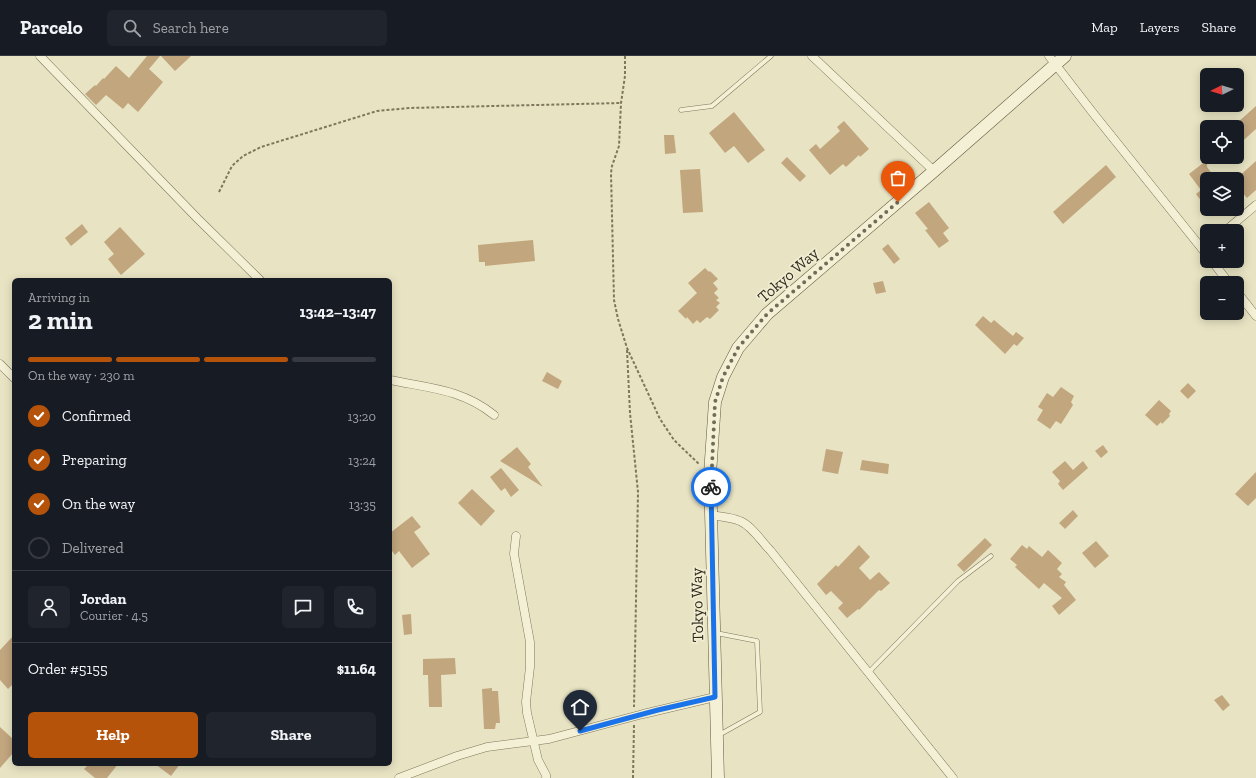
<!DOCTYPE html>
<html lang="en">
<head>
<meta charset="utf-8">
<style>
	body { margin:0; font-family:"Zilla Slab",serif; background:#20242c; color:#f1f3f6; height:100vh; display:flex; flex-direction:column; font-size:15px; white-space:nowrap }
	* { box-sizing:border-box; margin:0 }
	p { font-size:13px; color:#9ea1a6 }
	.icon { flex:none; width:22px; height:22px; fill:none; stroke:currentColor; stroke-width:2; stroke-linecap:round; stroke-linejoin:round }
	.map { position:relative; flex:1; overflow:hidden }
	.side { position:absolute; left:12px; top:222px; width:380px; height:488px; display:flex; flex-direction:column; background:#171b24; border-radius:6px; box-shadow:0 2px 10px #0003 }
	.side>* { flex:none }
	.needle { width:26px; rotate:265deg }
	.buttons { position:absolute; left:1200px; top:12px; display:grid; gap:8px }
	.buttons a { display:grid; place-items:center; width:44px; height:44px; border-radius:6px; background:#171b24; box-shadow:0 2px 10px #0003; font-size:20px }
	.pin { position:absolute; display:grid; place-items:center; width:34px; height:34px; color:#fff; margin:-41px -17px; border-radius:50% 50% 50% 0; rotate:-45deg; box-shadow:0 0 4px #0007 }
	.pin .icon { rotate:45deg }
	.courier { position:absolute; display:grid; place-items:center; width:40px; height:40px; margin:-20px; border:3px solid #1a73e8; border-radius:50%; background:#fff; color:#222; box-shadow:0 1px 5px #0007 }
	.overview em { font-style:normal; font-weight:700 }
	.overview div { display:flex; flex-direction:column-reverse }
	.overview { display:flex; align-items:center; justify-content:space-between; height:68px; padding:0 16px }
	h1 { font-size:26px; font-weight:700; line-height:30px }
	.bar { display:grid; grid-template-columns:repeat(4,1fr); gap:6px 4px; align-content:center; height:48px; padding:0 16px }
	.bar i { height:5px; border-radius:3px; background:#363941 }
	.bar .selected { background:#b45309 }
	.bar p { grid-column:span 4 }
	.line { display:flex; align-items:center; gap:10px; padding:0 16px; border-top:1px solid #363941 }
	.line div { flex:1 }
	.round { display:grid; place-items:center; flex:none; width:42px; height:42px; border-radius:6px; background:#20242c }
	ol { padding:0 16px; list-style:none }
	li { display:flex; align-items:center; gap:12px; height:44px }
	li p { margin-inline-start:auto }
	li .icon { padding:4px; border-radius:50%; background:#b45309; color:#fff; stroke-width:4 }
	li:last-child { color:#9ea1a6 }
	li i { width:22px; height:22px; border:2px solid #363941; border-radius:50% }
	.action { display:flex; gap:8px; margin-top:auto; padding:8px 16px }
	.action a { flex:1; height:46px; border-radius:6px; background:#b45309; color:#fff; font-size:16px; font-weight:700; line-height:46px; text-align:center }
	.action a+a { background:#20242c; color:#f1f3f6 }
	header { display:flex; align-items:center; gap:24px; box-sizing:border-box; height:56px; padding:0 20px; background:#171b24; border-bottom:1px solid #363941 }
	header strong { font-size:19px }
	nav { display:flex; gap:22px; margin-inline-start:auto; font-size:14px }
	.search { width:280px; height:36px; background:#20242c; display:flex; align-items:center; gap:10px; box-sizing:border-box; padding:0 14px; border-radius:6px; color:#9ea1a6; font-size:15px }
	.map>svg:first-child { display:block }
</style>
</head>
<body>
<header>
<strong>Parcelo</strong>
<div class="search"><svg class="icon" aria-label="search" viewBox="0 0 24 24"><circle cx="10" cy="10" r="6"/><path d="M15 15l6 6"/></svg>Search here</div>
<nav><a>Map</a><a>Layers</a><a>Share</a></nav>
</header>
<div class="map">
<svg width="1256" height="722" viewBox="0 0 1256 722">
	<rect width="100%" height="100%" fill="#e8e4c3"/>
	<g fill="#c1a67e">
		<path d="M147,0h13l-11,13 14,13 -25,30 -10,-9 -5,6 -17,-14 -10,10 -11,-11 10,-9 1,1 7,-8 1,1 12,-13 13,12z"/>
		<path d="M161,0h30l-16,15z"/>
		<path d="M1256,50v23l-19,17v-23z"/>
		<path d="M734,56l31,38 -17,13 -14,-17 -9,7 -16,-20z"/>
		<path d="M844,65l25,28 -9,8 -1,-2 -13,12 -3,-3 -13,11 -21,-25 7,-6 4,5 20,-18 -3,-4z"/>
		<path d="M664,79h10l2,18 -11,1z"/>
		<path d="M787,101l19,19 -6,6 -19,-19z"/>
		<path d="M1207,104v7l9,12h-9v19l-5,4 -6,-8 5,-4 -12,-16z"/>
		<path d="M1256,105v29l-9,8 -10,-12v-8z"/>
		<path d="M1106,109l10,12 -53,47 -10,-12z"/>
		<path d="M700,113l3,43 -20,1 -3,-43z"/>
		<path d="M929,146l20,26 -6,5 6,8 -10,7 -14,-18 3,-1 -13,-16z"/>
		<path d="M82,168l6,8 -17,14 -6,-8z"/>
		<path d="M120,171l25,27 -24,21 -13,-16 6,-5 -10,-12z"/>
		<path d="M533,184l2,21 -50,5v-4h-6l-1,-17z"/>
		<path d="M888,188l12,15 -6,5 -12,-15z"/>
		<path d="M705,212l4,4 1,-1 8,8 -5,4 5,6 -4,4 5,5 -3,2 4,3 -4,4 3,3 -9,9 -3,-2 -7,6 -3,-3 -4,4 -6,-7 -1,2 -8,-8 19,-18 -9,-10z"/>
		<path d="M883,225l3,11 -10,2 -3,-11z"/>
		<path d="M983,260l8,7 3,-3 19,16 3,-4 8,6 -7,8 -3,-2 -9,10 -30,-29z"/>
		<path d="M547,316l15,9 -4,8 -16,-8z"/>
		<path d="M1188,327l8,8 -8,8 -8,-8z"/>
		<path d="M1061,331l13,9 -3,6 2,3 -12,19 -5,-3 -6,8 -13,-9 6,-10 -5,-3 9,-14 6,4z"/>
		<path d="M1159,344l12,11 -2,3 1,2 -8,8 -1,-2 -4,4 -12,-11z"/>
		<path d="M1103,389l5,7 -7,6 -6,-7z"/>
		<path d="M517,391l14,17 -3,3 15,20 -43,-26z"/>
		<path d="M826,393l17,3 -5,22 -16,-3z"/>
		<path d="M862,404l27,4 -1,10 -28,-4z"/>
		<path d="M1065,405l8,9 10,-9 5,7 -25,22 -5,-6 2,-3 -8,-9z"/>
		<path d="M501,412l18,22 -8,7 -6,-9 -4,3 -11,-14z"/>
		<path d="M1256,416v26l-8,8 -13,-12z"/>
		<path d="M472,433l23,22 -14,15 -23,-23z"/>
		<path d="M1073,454l5,6 -13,13 -6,-6z"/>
		<path d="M412,460l9,11 -7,5 16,22 -18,14 -13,-17 -4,4 -5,-7v-15z"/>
		<path d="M985,482l7,7 -28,27 -7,-7z"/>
		<path d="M1096,485l13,15 -14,12 -13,-15z"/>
		<path d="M859,489l11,12 -11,11 11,12 9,-8 11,11 -9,8 -2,-1 -20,20 -1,-1 -11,9 -9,-10 5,-5 -12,-12 -5,4 -9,-11 19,-19 2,2z"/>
		<path d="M1022,489l5,4 2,-3 13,11 6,-7 14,13 -5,6 5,5 -3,3 7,5 -2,3 12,15 -17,15 -7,-9 10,-8 -18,-15 -5,6 -24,-22 2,-2 -7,-6z"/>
		<path d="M411,558l1,20 -8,1 -2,-20z"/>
		<path d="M14,579v48l-6,6 -8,-9v-30z"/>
		<path d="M455,602l1,16 -15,1 1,32h-13l-1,-32h-5v-16z"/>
		<path d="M492,632v3h6l2,32h-4l-1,6h-11l-2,-40z"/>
		<path d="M1222,639l8,10 -7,6 -9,-11z"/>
		<path d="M0,671l14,13v12l-14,16z"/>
		<path d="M89,708h29l-11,14h-12l-11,-9z"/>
		<path d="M155,708h25l-9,12z"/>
	</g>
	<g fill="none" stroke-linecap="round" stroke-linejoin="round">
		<defs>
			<g id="lane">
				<path d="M681,54l31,-4 59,-50"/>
				<path d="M716,577l41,8 3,71 -41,23"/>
				<path d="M868,617l90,-92 33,-25"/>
			</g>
			<g id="street">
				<path d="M40,0l158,163 62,61"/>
				<path d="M812,0l122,115"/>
				<path d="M1049,0l44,57 114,142"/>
				<path d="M1225,175l31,-26"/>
				<path d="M1212,205l17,22"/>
				<path d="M1237,236l19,24"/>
				<path d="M0,308l14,14"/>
				<path d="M390,324c38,8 72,9 104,35"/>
				<path d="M711,459c10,2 20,2 29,6 12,5 21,20 30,29l183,228"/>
				<path d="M516,480l-2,18 16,88v25l-4,35 1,11 11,47 8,15v3"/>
				<path d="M399,722l58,-22 30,-9 62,-8 94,-25 72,-17"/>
			</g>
			<path id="secondary" d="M718,722l-8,-304 5,-72 8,-25 15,-29 29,-34 167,-143 131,-115"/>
		</defs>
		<use href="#lane" stroke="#7f765c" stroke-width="5"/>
		<use href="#street" stroke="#7f765c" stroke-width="9"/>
		<use href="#secondary" stroke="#61573f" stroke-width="13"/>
		<g stroke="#7f765c" stroke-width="2" stroke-dasharray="3 2" stroke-linecap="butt">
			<path d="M625,0v20l-4,27 -2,43 -7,20 -1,7 3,127 4,19 9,29 33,71 14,21 26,25"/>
			<path d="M219,136l13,-26 11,-10 18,-9 116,-36 32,-3 212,-5"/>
			<path d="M627,294l3,63 8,79 -4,215"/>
			<path d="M633,722l1,-53"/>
		</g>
		<use href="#lane" stroke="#f4f0d5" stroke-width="4"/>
		<use href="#street" stroke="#f4f0d5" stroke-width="8"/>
		<use href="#secondary" stroke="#f4f0d5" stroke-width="12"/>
	</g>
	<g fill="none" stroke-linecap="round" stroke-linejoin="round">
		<path stroke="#716c58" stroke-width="4" stroke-dasharray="0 7.2" d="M711,431l4,-85 8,-25 15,-29 29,-34 131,-112"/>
		<path stroke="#1a73e8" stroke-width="5" d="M580,675l78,-21 57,-13 -4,-210"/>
	</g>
	<g text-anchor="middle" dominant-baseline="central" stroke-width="3.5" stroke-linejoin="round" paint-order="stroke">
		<g font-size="16" fill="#312b1e" stroke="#f0edd2">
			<text transform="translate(788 219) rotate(-41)">Tokyo Way</text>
			<text transform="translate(697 549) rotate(-91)">Tokyo Way</text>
		</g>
	</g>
</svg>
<div class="buttons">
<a><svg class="needle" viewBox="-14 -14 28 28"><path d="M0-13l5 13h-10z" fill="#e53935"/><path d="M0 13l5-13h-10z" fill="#9ea1a6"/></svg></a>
<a><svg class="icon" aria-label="locate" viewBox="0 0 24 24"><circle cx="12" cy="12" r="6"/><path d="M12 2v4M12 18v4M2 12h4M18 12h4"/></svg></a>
<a><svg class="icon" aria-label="layers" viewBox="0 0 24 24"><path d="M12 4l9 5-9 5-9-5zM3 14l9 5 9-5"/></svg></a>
<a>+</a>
<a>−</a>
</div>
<div class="pin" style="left:898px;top:146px;background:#ea580c"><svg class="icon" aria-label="bag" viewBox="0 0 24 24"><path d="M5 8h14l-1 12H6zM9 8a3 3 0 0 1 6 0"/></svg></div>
<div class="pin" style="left:580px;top:675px;background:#1f2937"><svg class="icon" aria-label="home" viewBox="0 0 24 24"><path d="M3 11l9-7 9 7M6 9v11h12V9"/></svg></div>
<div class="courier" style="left:711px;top:431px"><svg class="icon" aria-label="bike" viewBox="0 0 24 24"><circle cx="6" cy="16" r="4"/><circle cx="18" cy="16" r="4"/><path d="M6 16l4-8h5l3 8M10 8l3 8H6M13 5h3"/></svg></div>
<section class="side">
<div class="overview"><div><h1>2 min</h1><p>Arriving in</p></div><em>13:42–13:47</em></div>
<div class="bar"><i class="selected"></i><i class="selected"></i><i class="selected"></i><i></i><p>On the way · 230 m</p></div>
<ol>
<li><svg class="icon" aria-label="check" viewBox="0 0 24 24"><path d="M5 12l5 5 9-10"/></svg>Confirmed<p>13:20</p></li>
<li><svg class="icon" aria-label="check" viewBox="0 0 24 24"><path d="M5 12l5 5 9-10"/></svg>Preparing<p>13:24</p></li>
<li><svg class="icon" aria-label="check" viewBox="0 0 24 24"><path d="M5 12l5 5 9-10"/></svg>On the way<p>13:35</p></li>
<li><i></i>Delivered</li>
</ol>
<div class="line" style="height:72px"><a class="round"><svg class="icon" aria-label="person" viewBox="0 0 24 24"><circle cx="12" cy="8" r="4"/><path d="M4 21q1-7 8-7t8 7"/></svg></a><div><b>Jordan</b><p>Courier · 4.5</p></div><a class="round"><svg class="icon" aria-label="chat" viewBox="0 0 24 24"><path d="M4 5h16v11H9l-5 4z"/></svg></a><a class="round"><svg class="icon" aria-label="phone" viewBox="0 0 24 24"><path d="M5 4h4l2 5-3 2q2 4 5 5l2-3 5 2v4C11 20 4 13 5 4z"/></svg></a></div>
<div class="line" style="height:52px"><div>Order #5155</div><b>$11.64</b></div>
<div class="action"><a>Help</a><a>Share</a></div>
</section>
</div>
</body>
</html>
